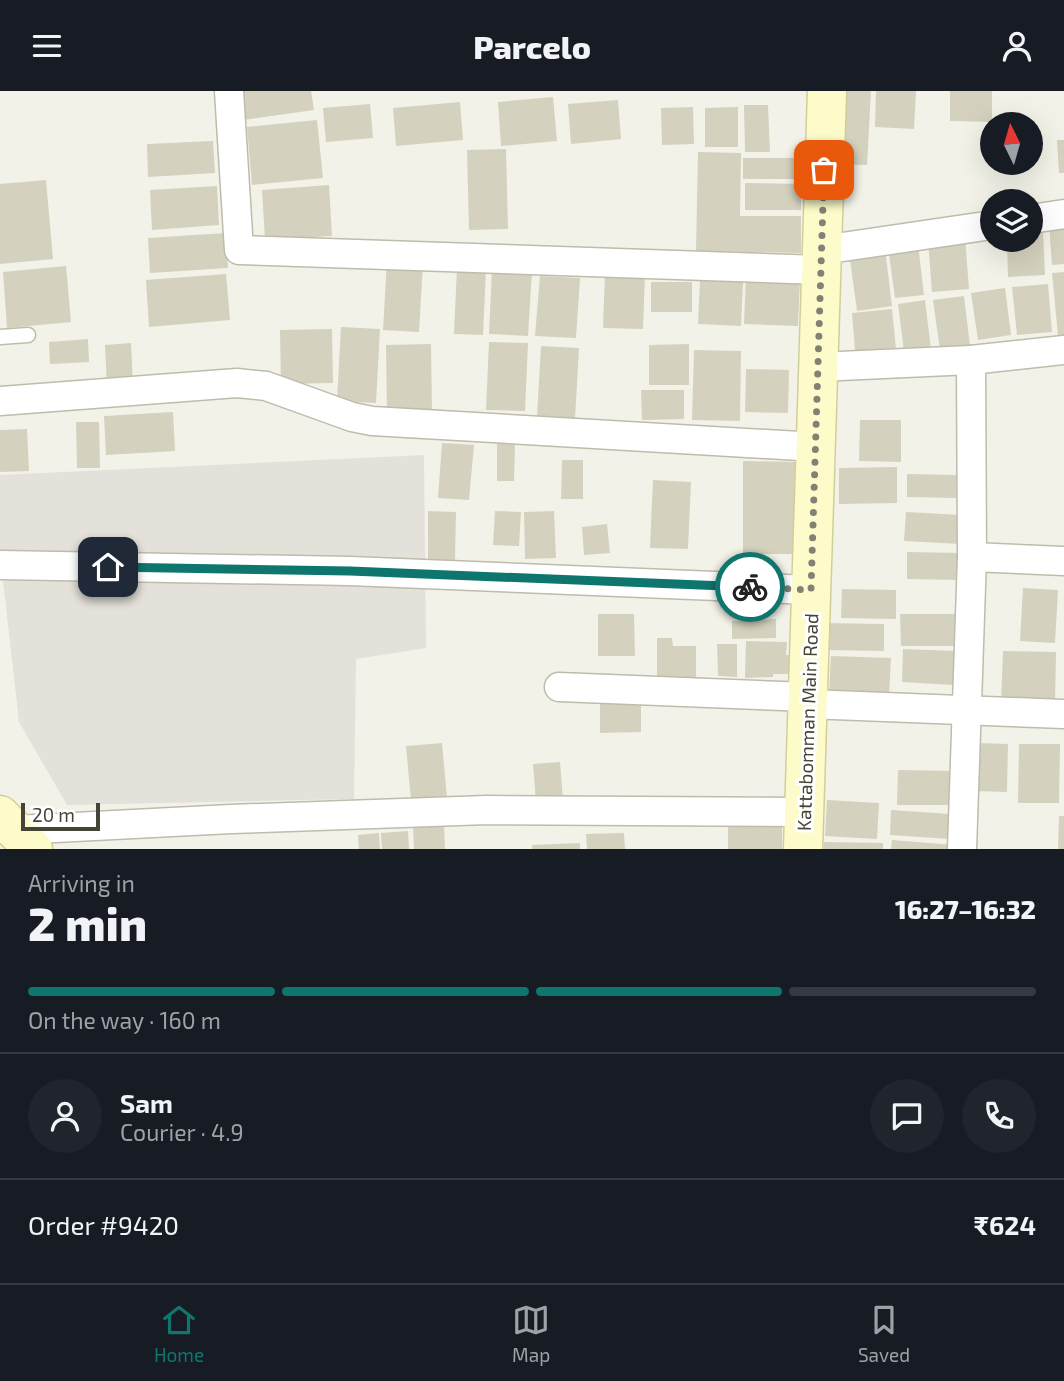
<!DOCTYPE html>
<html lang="en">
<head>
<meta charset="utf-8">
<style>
	body { margin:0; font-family:"Exo 2",sans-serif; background:#20242c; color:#f1f3f6; height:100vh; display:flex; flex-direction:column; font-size:26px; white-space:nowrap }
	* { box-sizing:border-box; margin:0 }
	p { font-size:23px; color:#9ea1a6 }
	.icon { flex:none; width:38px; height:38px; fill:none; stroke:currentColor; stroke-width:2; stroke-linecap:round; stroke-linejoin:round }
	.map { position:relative; height:758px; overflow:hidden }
	.details { display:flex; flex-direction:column; background:#171b24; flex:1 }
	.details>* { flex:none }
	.needle { width:46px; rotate:355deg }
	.tools { position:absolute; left:980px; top:21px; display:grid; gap:14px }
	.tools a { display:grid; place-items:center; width:63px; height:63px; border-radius:50%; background:#171b24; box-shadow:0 7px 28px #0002; font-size:35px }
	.scale { position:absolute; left:21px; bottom:18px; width:79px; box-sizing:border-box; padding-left:7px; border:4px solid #464437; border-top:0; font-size:19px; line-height:24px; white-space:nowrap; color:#464437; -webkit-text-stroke:5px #fff; paint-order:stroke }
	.pin { position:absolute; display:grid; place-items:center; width:60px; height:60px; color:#fff; margin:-30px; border-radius:14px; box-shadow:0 4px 10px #0006 }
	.courier { position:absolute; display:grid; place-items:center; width:70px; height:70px; margin:-35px; border:5px solid #0f766e; border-radius:50%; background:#fff; color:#222; box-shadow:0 2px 9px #0007 }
	.summary em { font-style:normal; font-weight:800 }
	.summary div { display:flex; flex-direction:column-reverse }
	.summary { display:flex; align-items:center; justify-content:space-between; height:119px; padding:0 28px }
	h1 { font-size:46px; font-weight:800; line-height:52px }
	.bar { display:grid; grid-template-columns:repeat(4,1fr); gap:10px 7px; align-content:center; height:84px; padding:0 28px }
	.bar i { height:9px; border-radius:5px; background:#363941 }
	.bar .on { background:#0f766e }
	.bar p { grid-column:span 4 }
	.line { display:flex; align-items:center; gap:18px; padding:0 28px; border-top:2px solid #363941 }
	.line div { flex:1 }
	.round { display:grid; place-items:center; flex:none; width:74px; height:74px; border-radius:37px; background:#20242c }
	header { display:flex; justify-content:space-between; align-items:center; height:91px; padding:0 28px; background:#171b24; font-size:32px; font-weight:800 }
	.menu { display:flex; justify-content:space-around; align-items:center; height:98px; border-top:2px solid #363941; background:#171b24; font-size:19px; color:#9ea1a6 }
	.menu a { display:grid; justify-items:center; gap:4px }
	.menu .on { color:#0f766e }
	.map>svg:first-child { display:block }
</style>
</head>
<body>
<header><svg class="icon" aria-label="menu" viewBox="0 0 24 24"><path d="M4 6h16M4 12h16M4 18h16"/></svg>Parcelo<svg class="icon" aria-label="person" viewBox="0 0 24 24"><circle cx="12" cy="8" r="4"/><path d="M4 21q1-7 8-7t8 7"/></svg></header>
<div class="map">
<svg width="1064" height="758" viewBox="0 0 1064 758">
	<rect width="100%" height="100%" fill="#f3f2e8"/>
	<path fill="#e3e1d9" d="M424,364l2,193 -70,11 -2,140 -287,6 -48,-83 -19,-168v-79z"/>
	<g fill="#d4d1be">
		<path d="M239,0h72l3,19 -71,10z"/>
		<path d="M834,0h37l-4,74 -37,-1z"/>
		<path d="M876,0h40l-2,38 -39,-2z"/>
		<path d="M950,0h42v31l-42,-1z"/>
		<path d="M553,6l4,44 -56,5 -3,-44z"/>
		<path d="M618,9l3,39 -50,5 -3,-40z"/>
		<path d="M460,11l3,38 -67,6 -3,-38z"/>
		<path d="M370,13l3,34 -47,4 -3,-34z"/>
		<path d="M744,14h24l2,47h-25z"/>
		<path d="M693,16l1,37 -32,1 -1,-37z"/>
		<path d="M738,16v40h-33v-39z"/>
		<path d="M317,29l6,58 -71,7 -5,-58z"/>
		<path d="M1057,49h7v33h-5z"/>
		<path d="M213,50l2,32 -67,4 -1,-33z"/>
		<path d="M506,58l2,80 -39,1 -2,-80z"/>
		<path d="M698,61l43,1 -1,63h61v37l-105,-2z"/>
		<rect x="743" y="67" width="57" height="21"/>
		<path d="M46,89l7,79 -53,5v-80z"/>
		<path d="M745,92l56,1v26h-56z"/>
		<path d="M329,94l3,51 -67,4 -3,-50z"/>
		<path d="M217,95l2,39 -67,5 -2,-40z"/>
		<path d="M1064,132v41l-12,1 -3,-41z"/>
		<path d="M1031,140h12l2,44 -37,2 -1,-37h24z"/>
		<path d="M226,142l2,35 -78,5 -2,-35z"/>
		<path d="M965,146l4,52 -37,3 -4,-52z"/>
		<path d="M918,153l6,51 -29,3 -7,-51z"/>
		<path d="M885,157l7,58 -35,5 -8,-59z"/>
		<path d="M387,169l36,3 -4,69 -36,-2z"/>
		<path d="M66,175l5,56 -64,6 -4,-56z"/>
		<path d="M457,176l29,2 -3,66 -29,-1z"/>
		<path d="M492,178l40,2 -4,65 -39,-2z"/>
		<path d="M1064,181v64h-6l-6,-63z"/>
		<path d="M605,182l40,1 -2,55 -40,-1z"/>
		<path d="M226,183l4,46 -81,7 -3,-47z"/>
		<path d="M540,185l40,2 -4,60 -41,-2z"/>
		<path d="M746,185l54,3 -2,47 -54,-2z"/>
		<path d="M700,189l43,2 -2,44 -43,-2z"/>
		<rect x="651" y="191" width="41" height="30"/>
		<path d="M1048,193l4,48 -35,3 -5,-48z"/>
		<path d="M1005,197l6,47 -33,5 -7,-47z"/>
		<path d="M964,205l6,50 -30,4 -7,-50z"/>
		<path d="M925,209l6,49 -27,3 -6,-48z"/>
		<path d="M892,218l5,50 -41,4 -4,-50z"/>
		<path d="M341,236l39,2 -4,74 -39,-2z"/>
		<path d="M332,238l1,54 -52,1 -1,-54z"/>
		<path d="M88,248l1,23 -39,2 -1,-22z"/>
		<path d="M489,251l39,1 -3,68 -39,-1z"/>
		<path d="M131,252l2,43 -26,1 -2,-42z"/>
		<path d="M431,253l1,70 -45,1 -1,-70z"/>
		<path d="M689,253v41h-40v-40z"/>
		<path d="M541,255l38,2 -4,71 -38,-2z"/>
		<path d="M694,259l47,1 -1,70 -48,-1z"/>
		<path d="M746,278l43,1 -1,43 -43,-1z"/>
		<path d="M641,299h43v29l-42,1z"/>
		<path d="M173,321l2,39 -69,4 -2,-39z"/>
		<path d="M860,329h41v42l-42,-1z"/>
		<path d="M76,331h23l1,46h-23z"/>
		<path d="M27,338l2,42 -29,1v-42z"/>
		<path d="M442,352l32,2 -5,55 -31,-2z"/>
		<path d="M497,353h18l-1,37h-17z"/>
		<path d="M562,369h21v39h-22z"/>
		<path d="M743,370l52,1v92h-52z"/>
		<path d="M897,376v36l-58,1v-36z"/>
		<path d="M907,383l49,1v23l-49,-1z"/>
		<path d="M653,389l38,2 -3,67 -38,-1z"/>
		<path d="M428,420l28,1 -1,49h-27z"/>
		<path d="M495,420l26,1 -2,34 -26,-1z"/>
		<path d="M554,420l2,47 -31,1 -1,-47z"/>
		<path d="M906,421l56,3 -2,29 -56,-3z"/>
		<path d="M607,433l3,29 -26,2 -2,-28z"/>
		<path d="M907,461l54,1v27l-54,-1z"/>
		<path d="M1023,497l35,2 -3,53 -35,-2z"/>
		<path d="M842,498l54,1v29l-55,-1z"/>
		<path d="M598,523h36l1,42h-37z"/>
		<path d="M900,523h56v32h-55z"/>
		<path d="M776,528v19l-44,1v-18z"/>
		<path d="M823,532l61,1v27l-61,-1z"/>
		<path d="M657,547h15l1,8h23v35h-39z"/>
		<path d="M746,550l41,1 -1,13h6v19h-19v3l-28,1z"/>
		<path d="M717,553h20v33l-19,-1z"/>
		<path d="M903,558l52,2 -2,34 -51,-3z"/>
		<path d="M1003,560l53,1 -1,54 -54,-2z"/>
		<path d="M831,565l60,2 -2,39 -60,-3z"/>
		<path d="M600,603h41v38l-41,1z"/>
		<path d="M442,652l5,55 -36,2 -5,-54z"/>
		<path d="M977,652l31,1 -1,48 -32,-1z"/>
		<path d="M1019,653h41l-1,59h-41z"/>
		<path d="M560,671l3,38 -27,2 -3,-38z"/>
		<path d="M898,679l60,1v34h-61z"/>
		<path d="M827,709l52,3 -2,36 -52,-3z"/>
		<path d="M891,719l60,4 -1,25 -60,-4z"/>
		<path d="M1059,725h5v33h-6z"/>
		<rect x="728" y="727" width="54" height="31"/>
		<path d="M444,734l1,24h-31l-1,-23z"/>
		<path d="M408,740l1,18h-27l-1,-16z"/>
		<path d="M379,742l1,16h-21l-1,-14z"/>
		<path d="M624,742l1,16h-38l-1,-15z"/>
		<path d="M892,749l62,5v4h-63z"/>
		<path d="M824,751l59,1v6h-59z"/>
		<path d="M580,752v6h-48v-4z"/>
	</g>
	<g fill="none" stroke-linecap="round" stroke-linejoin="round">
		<defs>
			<path id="lane" d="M0,246l28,-2"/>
			<g id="street">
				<path d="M229,0l10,159 582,20"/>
				<path d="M1031,128l33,-5"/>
				<path d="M822,159l170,-25"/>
				<path d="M971,269l93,-10"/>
				<path d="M818,276l153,-7 1,197 -10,292"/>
				<path d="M0,310l237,-18 29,3 86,31 20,4 444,26"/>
				<path d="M972,466l92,4"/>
				<path d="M0,474l350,6 461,19"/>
				<path d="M559,596l249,10"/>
				<path d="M808,613l256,10"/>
				<path d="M16,739l215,-11 256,-9 318,2"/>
			</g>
			<g id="secondary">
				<path d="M0,724l33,34"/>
				<path d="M803,758l24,-758"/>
			</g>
		</defs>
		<use href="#lane" stroke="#bebcab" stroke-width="17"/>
		<use href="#street" stroke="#bebcab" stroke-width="31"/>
		<use href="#secondary" stroke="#d1cf99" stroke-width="41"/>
		<use href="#lane" stroke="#fff" stroke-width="14"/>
		<use href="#street" stroke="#fff" stroke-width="28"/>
		<use href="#secondary" stroke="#fcfbc9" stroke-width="38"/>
	</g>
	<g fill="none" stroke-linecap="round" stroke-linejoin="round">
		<path stroke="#838175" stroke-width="7" stroke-dasharray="0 12.6" d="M750,496l61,3 13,-420"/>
		<path stroke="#0f766e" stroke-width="9" d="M108,476l242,4 400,16"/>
	</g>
	<g text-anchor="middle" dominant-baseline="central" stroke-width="6" stroke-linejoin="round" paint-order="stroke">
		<g font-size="19" fill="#464437" stroke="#fff">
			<text transform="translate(807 631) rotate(-88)">Kattabomman Main Road</text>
		</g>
	</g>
</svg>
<div class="tools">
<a><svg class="needle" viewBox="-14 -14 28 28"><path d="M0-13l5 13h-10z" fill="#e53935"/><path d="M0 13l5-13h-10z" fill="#9ea1a6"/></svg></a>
<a><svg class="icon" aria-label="layers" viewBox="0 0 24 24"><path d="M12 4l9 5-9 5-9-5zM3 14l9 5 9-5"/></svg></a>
</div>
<div class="scale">20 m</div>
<div class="pin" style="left:824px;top:79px;background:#ea580c"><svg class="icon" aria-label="bag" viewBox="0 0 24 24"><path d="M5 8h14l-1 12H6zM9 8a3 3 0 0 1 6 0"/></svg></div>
<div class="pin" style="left:108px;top:476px;background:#1f2937"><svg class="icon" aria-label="home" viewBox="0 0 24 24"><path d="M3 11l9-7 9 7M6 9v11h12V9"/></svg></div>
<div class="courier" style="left:750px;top:496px"><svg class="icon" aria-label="bike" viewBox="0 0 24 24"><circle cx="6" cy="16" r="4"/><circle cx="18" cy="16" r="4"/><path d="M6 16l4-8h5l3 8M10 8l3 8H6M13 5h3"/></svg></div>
</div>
<section class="details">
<div class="summary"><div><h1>2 min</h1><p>Arriving in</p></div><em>16:27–16:32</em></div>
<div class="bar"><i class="on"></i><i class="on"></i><i class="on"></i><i></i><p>On the way · 160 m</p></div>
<div class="line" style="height:126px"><a class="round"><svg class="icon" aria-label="person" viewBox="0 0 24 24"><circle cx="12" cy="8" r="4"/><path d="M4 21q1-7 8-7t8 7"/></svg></a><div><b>Sam</b><p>Courier · 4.9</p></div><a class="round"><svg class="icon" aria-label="chat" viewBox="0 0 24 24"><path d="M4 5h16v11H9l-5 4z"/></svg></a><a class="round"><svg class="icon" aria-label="phone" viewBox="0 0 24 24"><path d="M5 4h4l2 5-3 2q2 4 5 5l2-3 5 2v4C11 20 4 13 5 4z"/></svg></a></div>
<div class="line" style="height:91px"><div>Order #9420</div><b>₹624</b></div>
</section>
<nav class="menu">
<a class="on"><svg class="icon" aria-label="home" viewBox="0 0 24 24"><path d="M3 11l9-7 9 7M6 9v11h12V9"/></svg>Home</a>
<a><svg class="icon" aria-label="map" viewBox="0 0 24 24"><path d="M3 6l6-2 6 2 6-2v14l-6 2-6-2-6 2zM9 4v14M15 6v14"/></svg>Map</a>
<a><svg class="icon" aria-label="saved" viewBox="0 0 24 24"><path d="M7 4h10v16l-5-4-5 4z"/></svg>Saved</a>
</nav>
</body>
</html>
